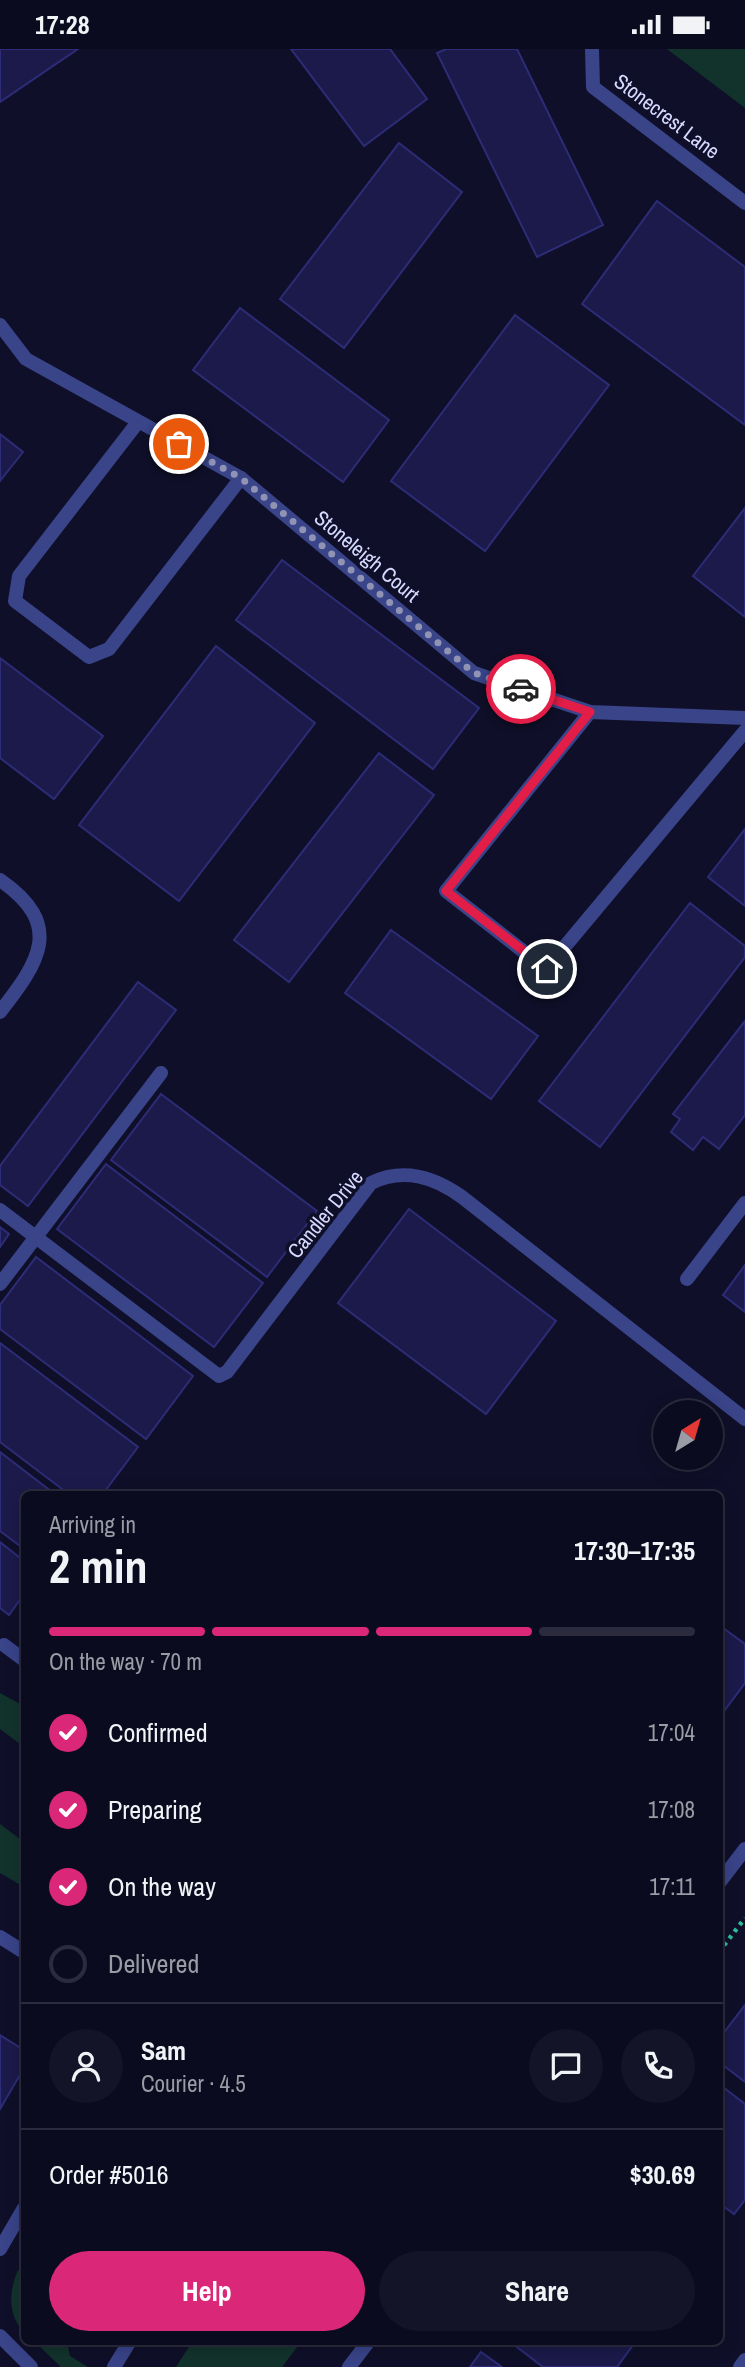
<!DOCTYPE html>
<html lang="en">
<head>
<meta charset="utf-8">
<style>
	body { margin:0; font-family:"Archivo Narrow",sans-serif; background:#141428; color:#f1f3f6; height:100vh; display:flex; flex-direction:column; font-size:26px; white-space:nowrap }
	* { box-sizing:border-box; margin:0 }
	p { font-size:23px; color:#9a9ba4 }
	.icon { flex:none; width:38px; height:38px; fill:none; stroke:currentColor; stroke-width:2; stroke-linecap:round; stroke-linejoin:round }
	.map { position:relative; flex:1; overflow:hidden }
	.panel { position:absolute; left:21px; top:1442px; width:702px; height:854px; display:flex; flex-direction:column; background:#0b0b1f; border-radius:10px; box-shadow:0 4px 18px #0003,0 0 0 2px #2b2b3d }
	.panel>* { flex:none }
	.needle { width:46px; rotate:37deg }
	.controls { position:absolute; left:653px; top:1351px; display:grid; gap:14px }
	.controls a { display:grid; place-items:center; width:70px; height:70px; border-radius:50%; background:#0b0b1f; box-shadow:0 4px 18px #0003,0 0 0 2px #2b2b3d; font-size:35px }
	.pin { position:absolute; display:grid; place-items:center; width:60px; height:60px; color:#fff; margin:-30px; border:4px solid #fff; border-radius:50%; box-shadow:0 2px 7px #0007 }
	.courier { position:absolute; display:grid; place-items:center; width:70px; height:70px; margin:-35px; border:5px solid #e11d48; border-radius:50%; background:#fff; color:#222; box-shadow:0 2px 9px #0007 }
	.head em { font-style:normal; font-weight:800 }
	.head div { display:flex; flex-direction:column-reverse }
	.head { display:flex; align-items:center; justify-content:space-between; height:119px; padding:0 28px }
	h1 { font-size:46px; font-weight:800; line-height:52px }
	.bar { display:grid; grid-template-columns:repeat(4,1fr); gap:10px 7px; align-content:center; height:84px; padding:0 28px }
	.bar i { height:9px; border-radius:5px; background:#2b2b3d }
	.bar .current { background:#db2777 }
	.bar p { grid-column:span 4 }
	.line { display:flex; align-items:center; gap:18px; padding:0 28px; border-top:2px solid #2b2b3d }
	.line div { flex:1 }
	.round { display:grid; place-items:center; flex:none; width:74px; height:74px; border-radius:37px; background:#141428 }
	ol { padding:0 28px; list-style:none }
	li { display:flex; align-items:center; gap:21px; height:77px }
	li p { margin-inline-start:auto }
	li .icon { padding:7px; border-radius:50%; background:#db2777; color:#fff; stroke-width:4 }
	li:last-child { color:#9a9ba4 }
	li i { width:38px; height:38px; border:4px solid #2b2b3d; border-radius:50% }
	.cta { display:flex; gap:14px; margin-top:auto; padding:14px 28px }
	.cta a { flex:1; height:80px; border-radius:42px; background:#db2777; color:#fff; font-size:28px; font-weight:800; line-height:80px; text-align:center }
	.cta a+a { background:#141428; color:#f1f3f6 }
	.status { display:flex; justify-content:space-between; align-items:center; height:49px; padding:0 35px; background:#0b0b1f; direction:ltr }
	.status svg { height:19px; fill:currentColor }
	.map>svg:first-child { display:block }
</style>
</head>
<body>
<div class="status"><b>17:28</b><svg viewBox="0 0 49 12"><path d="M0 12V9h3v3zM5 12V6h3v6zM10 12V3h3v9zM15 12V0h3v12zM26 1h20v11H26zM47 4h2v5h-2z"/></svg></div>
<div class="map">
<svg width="745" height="2318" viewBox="0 0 745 2318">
	<rect width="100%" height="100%" fill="#0f0f29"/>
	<g fill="#12332c">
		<path d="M667,0h78v59z"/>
		<path d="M0,1644l24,13v41l-24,-18z"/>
		<path d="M0,1775l24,18v45l-24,-14z"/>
		<path d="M18,2221l6,4v58c-17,-17 -15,-42 -6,-62z"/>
		<path d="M35,2293h32l3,14 18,11h-27z"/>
		<path d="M192,2293v-1l109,1 -19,25h-106z"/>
	</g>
	<g fill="#1b1a4a" stroke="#2d2c77" stroke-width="2">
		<path d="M0,0h78l-78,53z"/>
		<path d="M291,0h99l37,50 -63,47z"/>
		<path d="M446,0h71l86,176 -66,32 -100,-204z"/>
		<path d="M399,94l63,49 -118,156 -64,-49z"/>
		<path d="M657,152l88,66v158l-163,-121z"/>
		<path d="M240,259l149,112 -46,62 -150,-112z"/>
		<path d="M515,266l94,70 -124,166 -94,-70z"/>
		<path d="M0,385l23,18 -23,29z"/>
		<path d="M745,459v109l-52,-41z"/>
		<path d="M282,511l197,148 -46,61 -197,-149z"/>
		<path d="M216,597l99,77 -136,178 -100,-76z"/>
		<path d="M0,609l103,78 -49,63 -54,-41z"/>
		<path d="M379,704l55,42 -145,187 -55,-42z"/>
		<path d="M745,780v77l-37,-29z"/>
		<path d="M690,854l55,43v11l-145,190 -61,-46z"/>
		<path d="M391,881l147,106 -47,63 -146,-106z"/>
		<path d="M138,933l38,28 -148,196 -28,-21v-19z"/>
		<path d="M745,972v94l-26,34 -16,-12 -10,13 -22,-18 9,-13 -7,-5z"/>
		<path d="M161,1045l156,117 -50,66 -156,-117z"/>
		<path d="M106,1115l157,119 -49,64 -157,-118z"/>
		<path d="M409,1160l147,112 -70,93 -148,-111z"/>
		<path d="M0,1178l9,7 -9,13z"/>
		<path d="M36,1208l157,119 -47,63 -146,-110v-24z"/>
		<path d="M745,1216v47l-22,-17z"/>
		<path d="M0,1294l138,104 -36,48h-32l-70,-53z"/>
		<path d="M0,1403l56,43h-32v54l-24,-18z"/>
		<path d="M0,1493l24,19v33l-15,21 -9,-7z"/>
		<path d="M719,1576l26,19v39l-26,35z"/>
		<path d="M745,1956v77l-26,-20v-23z"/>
		<path d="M0,1986l24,15v18l-24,41z"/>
		<path d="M719,2035l26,20v96l-11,14 -15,-11z"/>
		<path d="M509,2292h127l-19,26h-74z"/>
		<path d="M481,2303l21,15h-32z"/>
	</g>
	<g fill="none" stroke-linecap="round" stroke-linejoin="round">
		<path stroke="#2cbe9a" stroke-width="4.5" stroke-dasharray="3.5 5" stroke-linecap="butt" d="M719,1903l26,-34"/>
		<g stroke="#394489" stroke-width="14">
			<path d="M138,373l-119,154 -4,25 74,56 20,-8 132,-171"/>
			<path d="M590,663l-144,179 100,78 199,-238"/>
			<path d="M0,831c65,45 39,82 0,132"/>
			<path d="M0,1235l161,-211"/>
			<path d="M0,1888l24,15"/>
			<path d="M0,2200l24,-41"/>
			<path d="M0,2287l31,31"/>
			<path d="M114,2318l16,-26"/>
		</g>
		<g stroke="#394489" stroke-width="14">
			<path d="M592,0l1,38 152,116"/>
			<path d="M0,276l26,34 215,119 233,195 116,39 155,6"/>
			<path d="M0,1161l219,166 8,-4 144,-189c33,-16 63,-6 91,14l283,222"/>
			<path d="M687,1230l58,-76"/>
			<path d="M4,1596l20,15"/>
			<path d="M740,2318l5,-7"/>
		</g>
		<g stroke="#394489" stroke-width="14">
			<path d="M719,1834l26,-34"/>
			<path d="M349,2318l20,-26"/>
		</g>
	</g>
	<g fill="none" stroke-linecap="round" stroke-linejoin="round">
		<path stroke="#9193b4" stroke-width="7" stroke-dasharray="0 12.6" d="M179,395l62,34 233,195 47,16"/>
		<path stroke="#e11d48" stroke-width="9" d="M521,640l69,23 -144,179 101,78"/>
	</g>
	<g text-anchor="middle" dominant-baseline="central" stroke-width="7" stroke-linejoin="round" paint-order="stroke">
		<g font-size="21" fill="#d7daff" stroke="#0f0f29">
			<text transform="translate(667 67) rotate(37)">Stonecrest Lane</text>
			<text transform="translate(367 507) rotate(40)">Stoneleigh Court</text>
			<text transform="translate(325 1165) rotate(-51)">Candler Drive</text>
		</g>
	</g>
</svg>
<div class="controls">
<a><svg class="needle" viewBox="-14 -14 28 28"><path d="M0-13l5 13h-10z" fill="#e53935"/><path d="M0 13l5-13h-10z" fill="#9a9ba4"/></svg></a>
</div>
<div class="pin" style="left:179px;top:395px;background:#ea580c"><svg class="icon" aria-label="bag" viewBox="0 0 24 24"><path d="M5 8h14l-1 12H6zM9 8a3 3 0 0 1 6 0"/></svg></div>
<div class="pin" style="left:547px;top:920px;background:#1f2937"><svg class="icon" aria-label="home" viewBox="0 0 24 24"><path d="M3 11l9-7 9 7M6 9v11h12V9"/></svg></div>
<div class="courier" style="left:521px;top:640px"><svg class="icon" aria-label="car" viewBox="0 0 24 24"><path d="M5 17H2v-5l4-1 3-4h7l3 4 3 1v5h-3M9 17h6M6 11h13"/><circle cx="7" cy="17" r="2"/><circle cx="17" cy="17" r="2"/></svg></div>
<section class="panel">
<div class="head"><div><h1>2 min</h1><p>Arriving in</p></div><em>17:30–17:35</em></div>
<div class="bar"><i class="current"></i><i class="current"></i><i class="current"></i><i></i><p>On the way · 70 m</p></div>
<ol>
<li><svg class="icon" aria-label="check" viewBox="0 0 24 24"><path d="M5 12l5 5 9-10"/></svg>Confirmed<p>17:04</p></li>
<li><svg class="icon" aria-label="check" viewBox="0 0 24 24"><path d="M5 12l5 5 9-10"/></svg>Preparing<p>17:08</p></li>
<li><svg class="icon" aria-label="check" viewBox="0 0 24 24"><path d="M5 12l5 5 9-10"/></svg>On the way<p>17:11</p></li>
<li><i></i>Delivered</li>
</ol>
<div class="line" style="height:126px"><a class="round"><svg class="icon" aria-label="person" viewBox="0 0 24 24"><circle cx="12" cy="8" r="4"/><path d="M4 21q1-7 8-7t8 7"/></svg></a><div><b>Sam</b><p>Courier · 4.5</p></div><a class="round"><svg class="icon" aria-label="chat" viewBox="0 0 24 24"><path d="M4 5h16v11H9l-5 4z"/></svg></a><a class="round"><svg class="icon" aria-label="phone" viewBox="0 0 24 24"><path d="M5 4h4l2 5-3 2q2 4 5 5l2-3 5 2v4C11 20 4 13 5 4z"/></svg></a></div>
<div class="line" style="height:91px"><div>Order #5016</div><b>$30.69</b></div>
<div class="cta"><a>Help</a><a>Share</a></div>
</section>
</div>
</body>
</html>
